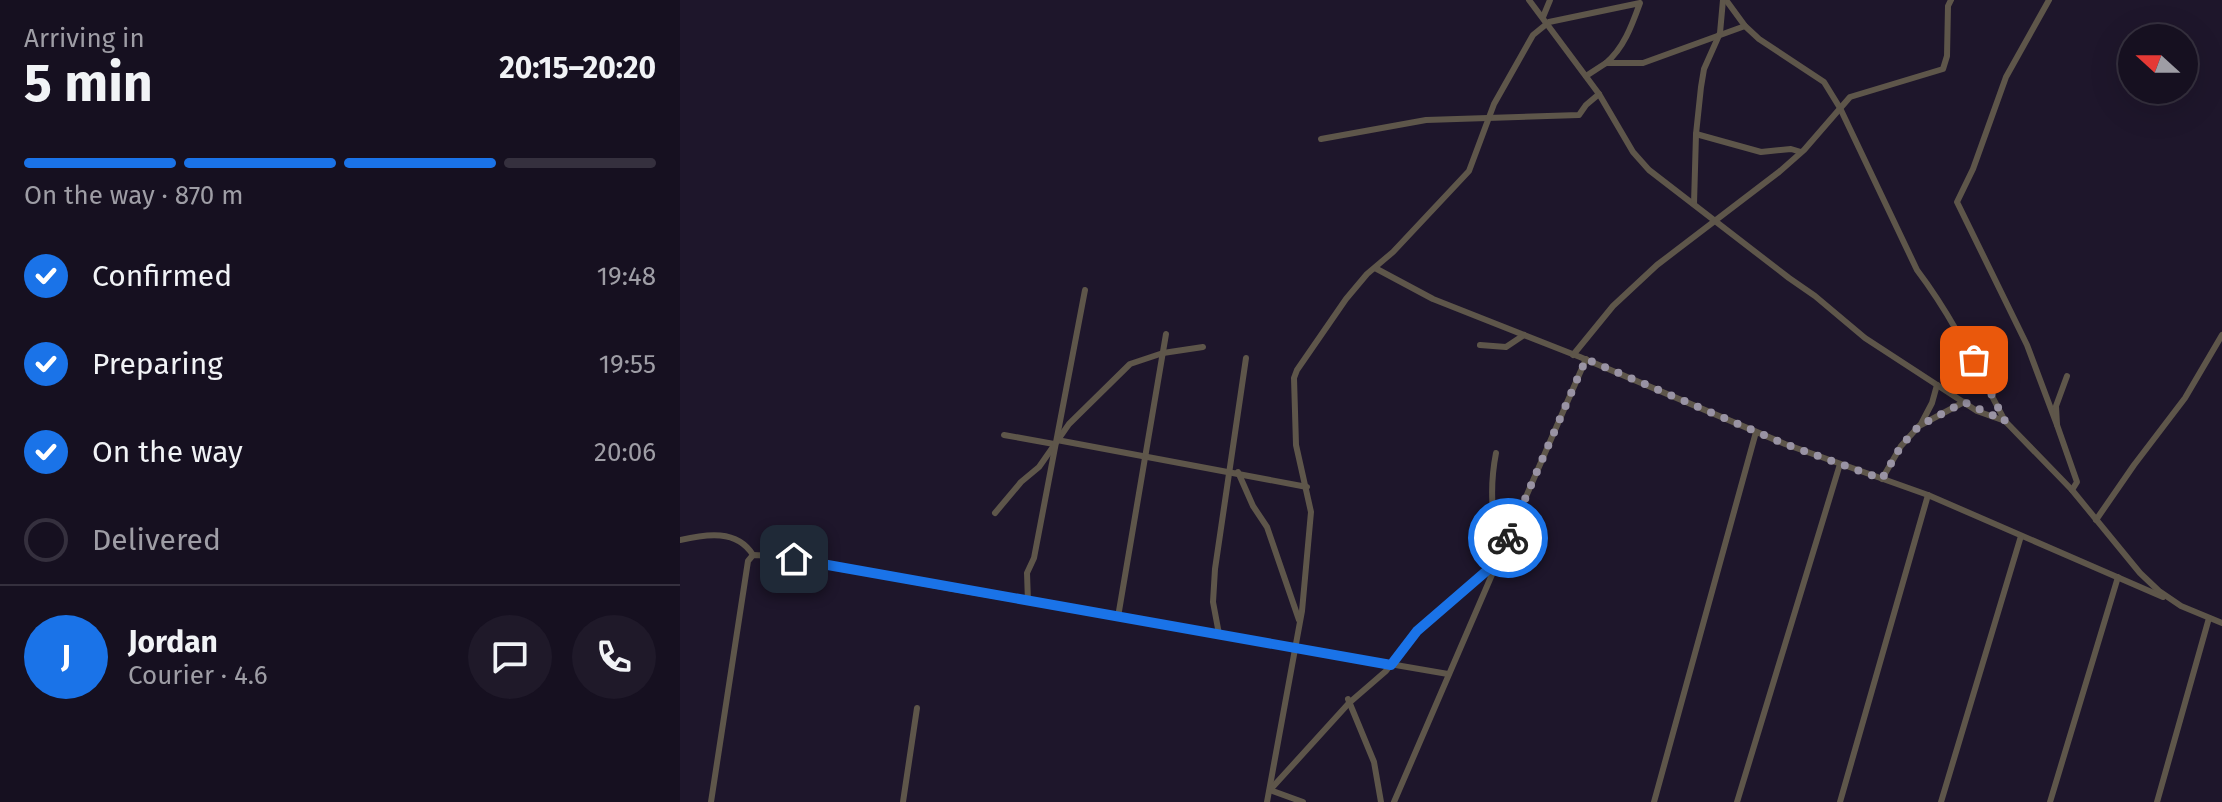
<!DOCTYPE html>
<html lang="en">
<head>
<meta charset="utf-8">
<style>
	body { margin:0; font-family:"Fira Sans",sans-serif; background:#1f1929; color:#f1f3f6; height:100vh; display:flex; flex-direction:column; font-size:30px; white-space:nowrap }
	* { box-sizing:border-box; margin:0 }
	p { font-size:26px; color:#9e9da5 }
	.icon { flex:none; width:44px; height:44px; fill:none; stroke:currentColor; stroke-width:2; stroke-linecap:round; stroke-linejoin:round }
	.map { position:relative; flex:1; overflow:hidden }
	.panel { display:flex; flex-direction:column; background:#161020; width:680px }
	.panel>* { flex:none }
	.needle { width:52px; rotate:291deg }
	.buttons { position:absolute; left:1438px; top:24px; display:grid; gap:16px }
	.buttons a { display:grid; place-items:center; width:80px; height:80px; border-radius:50%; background:#161020; box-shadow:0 8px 32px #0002,0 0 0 2px #35303e; font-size:40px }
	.pin { position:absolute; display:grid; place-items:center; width:68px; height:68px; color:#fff; margin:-34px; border-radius:16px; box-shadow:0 4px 12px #0006 }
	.courier { position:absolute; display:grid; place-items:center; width:80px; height:80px; margin:-40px; border:6px solid #1a73e8; border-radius:50%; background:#fff; color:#222; box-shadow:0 2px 10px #0007 }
	.overview em { font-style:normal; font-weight:700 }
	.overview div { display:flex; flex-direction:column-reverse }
	.overview { display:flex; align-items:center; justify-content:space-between; height:136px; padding:0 24px }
	h1 { font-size:52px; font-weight:700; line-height:60px }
	.bar { display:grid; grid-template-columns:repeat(4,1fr); gap:12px 8px; align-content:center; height:96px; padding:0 24px }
	.bar i { height:10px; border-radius:6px; background:#35303e }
	.bar .selected { background:#1a73e8 }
	.bar p { grid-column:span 4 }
	.line { display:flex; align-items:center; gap:20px; padding:0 24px; border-top:2px solid #35303e }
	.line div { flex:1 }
	.round { display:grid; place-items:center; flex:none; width:84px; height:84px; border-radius:42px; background:#1f1929 }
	ol { padding:0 24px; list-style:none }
	li { display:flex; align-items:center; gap:24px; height:88px }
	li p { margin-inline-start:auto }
	li .icon { padding:8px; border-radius:50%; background:#1a73e8; color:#fff; stroke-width:4 }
	li:last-child { color:#9e9da5 }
	li i { width:44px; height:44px; border:4px solid #35303e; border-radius:50% }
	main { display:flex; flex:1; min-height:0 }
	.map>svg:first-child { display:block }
</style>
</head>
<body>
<main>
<section class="panel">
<div class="overview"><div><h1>5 min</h1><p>Arriving in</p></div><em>20:15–20:20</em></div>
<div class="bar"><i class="selected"></i><i class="selected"></i><i class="selected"></i><i></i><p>On the way · 870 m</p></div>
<ol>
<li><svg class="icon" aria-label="check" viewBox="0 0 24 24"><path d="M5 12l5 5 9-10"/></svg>Confirmed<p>19:48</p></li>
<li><svg class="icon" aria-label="check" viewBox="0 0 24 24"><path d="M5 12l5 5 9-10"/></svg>Preparing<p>19:55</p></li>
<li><svg class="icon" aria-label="check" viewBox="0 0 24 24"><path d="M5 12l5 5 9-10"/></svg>On the way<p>20:06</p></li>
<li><i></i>Delivered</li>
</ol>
<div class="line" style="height:144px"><b class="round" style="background:#1a73e8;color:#fff">J</b><div><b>Jordan</b><p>Courier · 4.6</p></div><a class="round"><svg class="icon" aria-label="chat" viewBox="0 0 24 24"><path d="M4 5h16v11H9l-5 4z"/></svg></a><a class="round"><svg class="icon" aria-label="phone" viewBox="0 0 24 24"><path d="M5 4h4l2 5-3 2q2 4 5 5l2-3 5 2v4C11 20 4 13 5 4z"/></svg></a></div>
</section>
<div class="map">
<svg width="1542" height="802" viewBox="0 0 1542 802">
	<rect width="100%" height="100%" fill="#1e162b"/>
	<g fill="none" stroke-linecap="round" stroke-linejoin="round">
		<g stroke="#5e564a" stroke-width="6">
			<path d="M849,0l70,94 34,58 16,18 140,108 26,18 50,42 112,73 28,10 67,69 68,83 19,18 22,15 41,17"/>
			<path d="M1046,0l19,26 14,13 65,43 16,26 77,162c35,46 61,100 88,151"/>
			<path d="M1369,0l-43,77 -33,92 -16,33 70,143 30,80"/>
			<path d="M863,17l7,-17"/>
			<path d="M906,76l20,-13h37l102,-37"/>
			<path d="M1016,134l65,18 30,-3 10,3"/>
			<path d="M641,139l105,-19 153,-5 7,-10 13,-11"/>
			<path d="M1014,204l2,-70 5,-47 3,-18 16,-36 3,-33"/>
			<path d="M695,268l58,31 147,58 205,87 143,51 235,102"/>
			<path d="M800,345l26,2 18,-12"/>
			<path d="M893,355l40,-49 44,-41 122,-93 25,-22 46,-53 93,-28 4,-13 1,-50 3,-6"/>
			<path d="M1387,376l-11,30 1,19 20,57 -5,8"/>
			<path d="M1241,424l11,-21 5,-18"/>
			<path d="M324,435l50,9"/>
			<path d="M377,440l250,47"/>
			<path d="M816,453c-6,31 -6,68 7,96"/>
			<path d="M558,472l15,34 14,21 32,93"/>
			<path d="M1202,479l19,-33 18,-20 45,-24"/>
			<path d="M315,513l26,-31 18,-15 30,-43 61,-60 33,-11 40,-6"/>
			<path d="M1416,520l38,-55 51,-67 37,-63"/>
			<path d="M0,540c26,-6 57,-11 73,15"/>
			<path d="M348,602l-1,-29 7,-15 51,-268"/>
			<path d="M438,617l48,-283"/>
			<path d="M539,634l-6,-32 2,-33 31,-211"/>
			<path d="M668,699l26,63 7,40"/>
			<path d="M31,802l37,-241 5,-6 24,1 171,32 500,86"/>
			<path d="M223,802l14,-94"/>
			<path d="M587,802l35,-191 9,-99 -15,-67 -2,-67 3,-8 49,-71 21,-25 26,-22 76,-81 25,-67 39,-69 16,-13 91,-19c-8,22 -16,45 -34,60"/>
			<path d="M623,802l-33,-12 79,-87 37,-32 31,-40 81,-70 88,-202"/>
			<path d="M714,802l103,-239"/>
			<path d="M974,802l102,-370"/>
			<path d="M1057,802l103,-338"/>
			<path d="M1160,802l88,-307"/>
			<path d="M1261,802l80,-266"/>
			<path d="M1370,802l68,-225"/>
			<path d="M1477,802l52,-184"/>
		</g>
	</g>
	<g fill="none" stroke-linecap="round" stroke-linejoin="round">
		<path stroke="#9993a4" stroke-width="8" stroke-dasharray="0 14.4" d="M828,538l78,-179 199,85 97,35 19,-33 18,-20 45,-24 41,19 -31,-61"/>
		<path stroke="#1a73e8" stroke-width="10" d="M114,559l597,106 26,-34 81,-70 10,-23"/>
	</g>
</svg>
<div class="buttons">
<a><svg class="needle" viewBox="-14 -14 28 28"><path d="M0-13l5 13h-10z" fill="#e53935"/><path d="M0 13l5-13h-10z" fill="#9e9da5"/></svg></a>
</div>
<div class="pin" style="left:1294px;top:360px;background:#ea580c"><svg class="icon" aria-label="bag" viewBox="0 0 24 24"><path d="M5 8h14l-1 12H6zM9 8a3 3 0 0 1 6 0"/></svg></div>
<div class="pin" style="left:114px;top:559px;background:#1f2937"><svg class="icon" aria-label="home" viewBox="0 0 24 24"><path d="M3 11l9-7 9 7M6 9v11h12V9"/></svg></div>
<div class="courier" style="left:828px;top:538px"><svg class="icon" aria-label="bike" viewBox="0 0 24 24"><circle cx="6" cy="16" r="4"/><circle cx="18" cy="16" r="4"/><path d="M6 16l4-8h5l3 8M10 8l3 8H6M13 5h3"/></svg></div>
</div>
</main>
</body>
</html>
